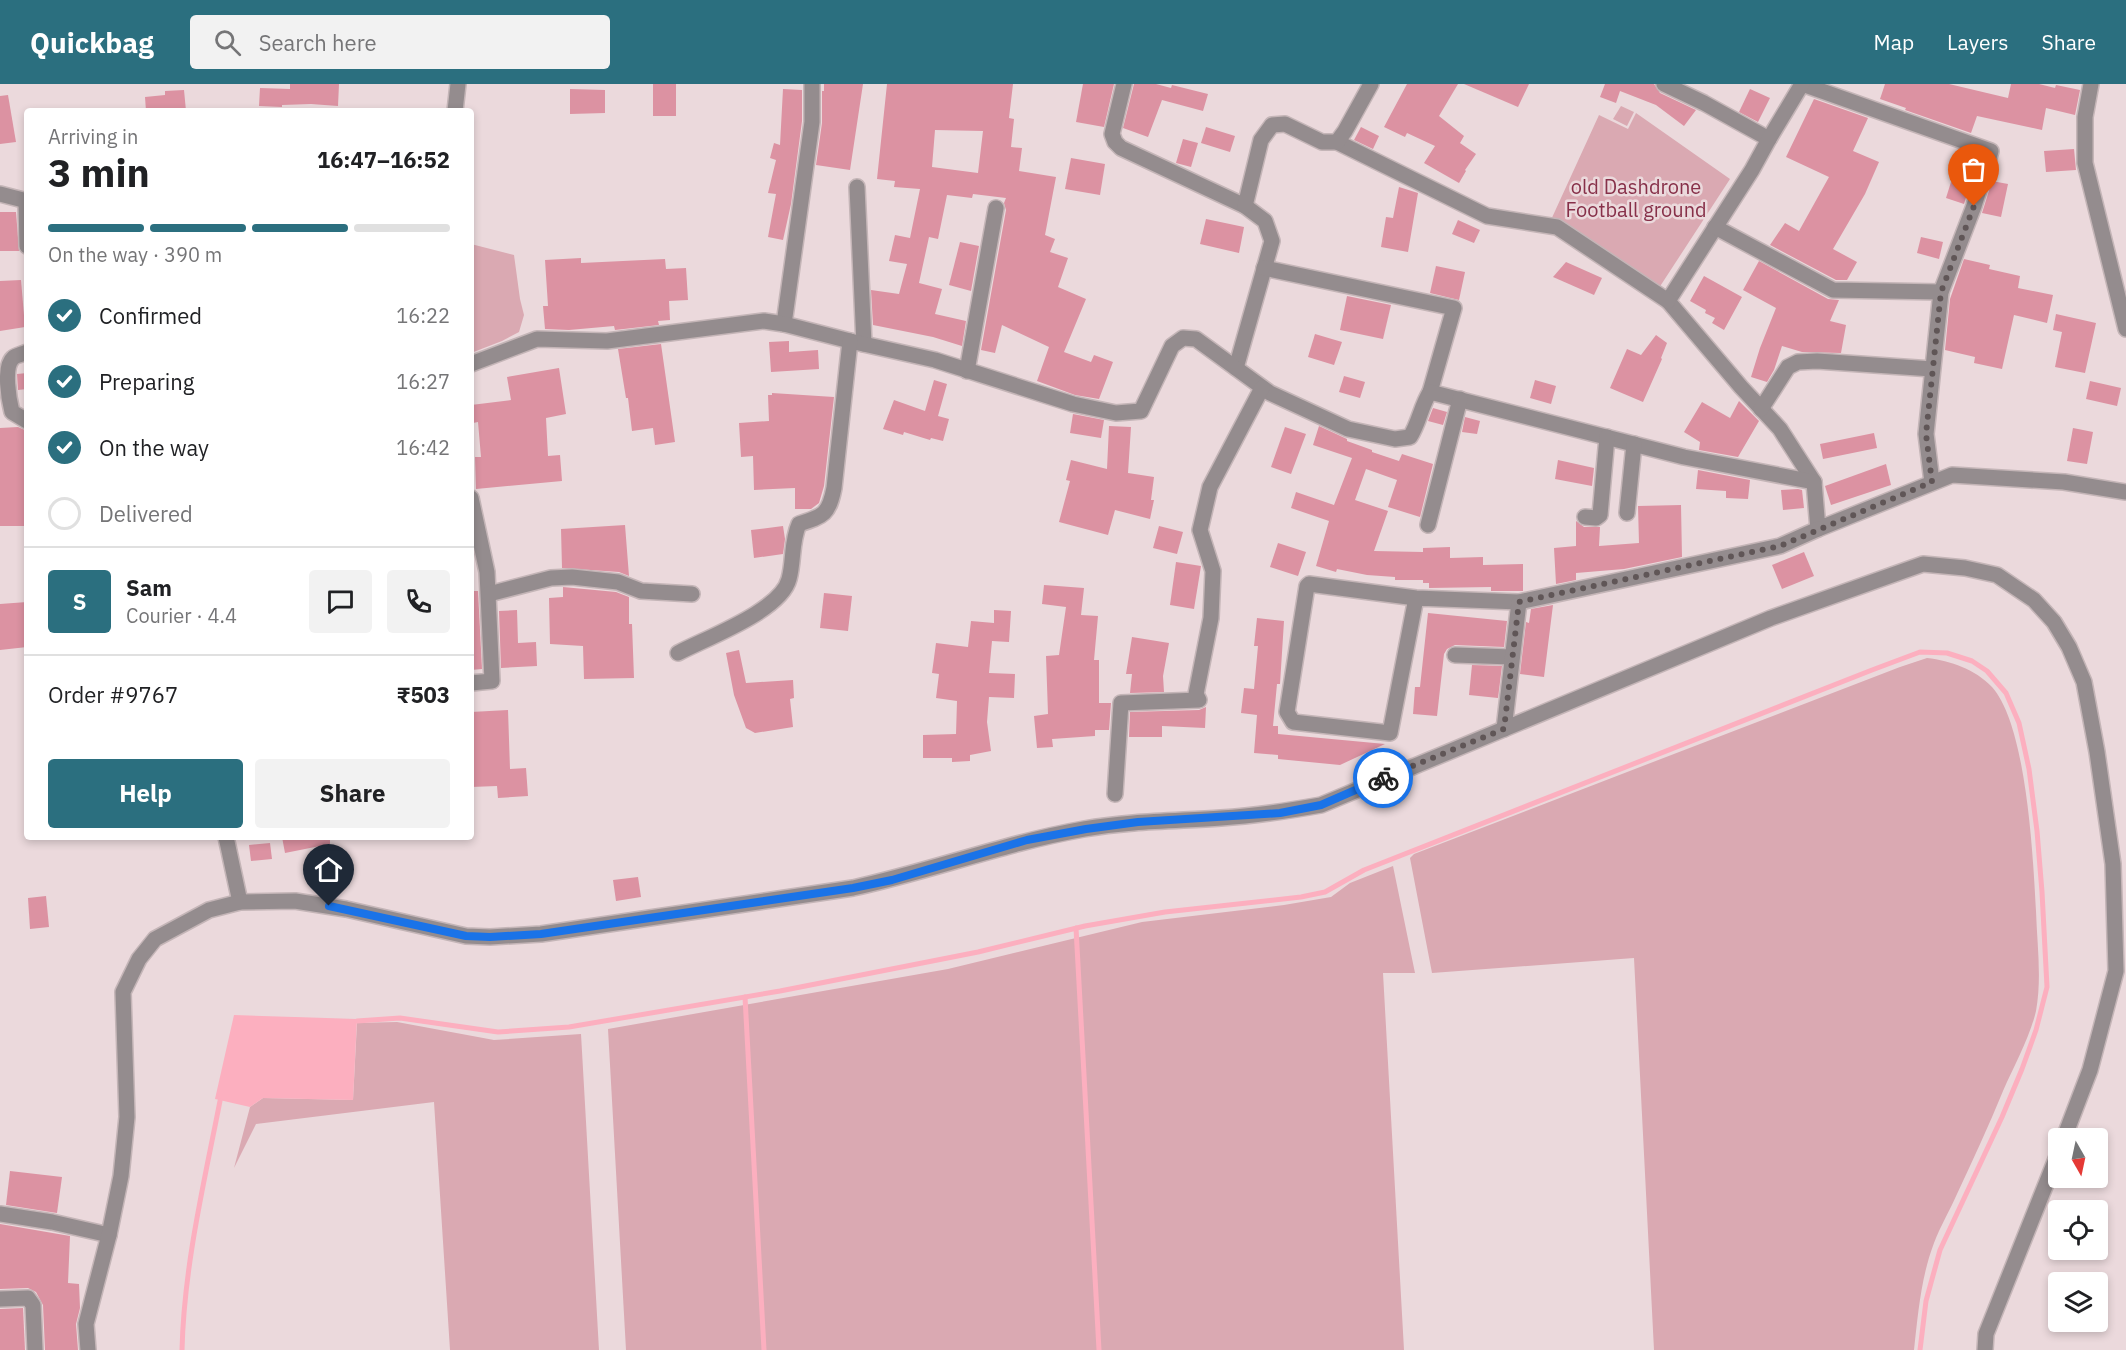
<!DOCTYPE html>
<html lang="en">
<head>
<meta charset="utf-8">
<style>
	body { margin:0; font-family:"IBM Plex Sans",sans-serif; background:#f2f2f2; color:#202124; height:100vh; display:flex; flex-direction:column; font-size:22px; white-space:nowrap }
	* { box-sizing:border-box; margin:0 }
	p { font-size:20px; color:#757577 }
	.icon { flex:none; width:33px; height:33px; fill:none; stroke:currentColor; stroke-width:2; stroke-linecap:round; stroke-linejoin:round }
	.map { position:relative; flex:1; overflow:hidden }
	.drawer { position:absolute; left:24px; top:24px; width:450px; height:732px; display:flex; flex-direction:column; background:#fff; border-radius:6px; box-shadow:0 3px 9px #0003 }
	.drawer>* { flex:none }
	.needle { width:39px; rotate:171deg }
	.tools { position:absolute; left:2048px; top:1044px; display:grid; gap:12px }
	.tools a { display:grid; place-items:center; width:60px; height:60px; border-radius:6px; background:#fff; box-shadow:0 3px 9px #0003; font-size:30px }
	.pin { position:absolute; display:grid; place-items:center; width:51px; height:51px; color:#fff; margin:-62px -26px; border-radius:50% 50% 50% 0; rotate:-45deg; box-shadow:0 0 6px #0007 }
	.pin .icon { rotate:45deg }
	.courier { position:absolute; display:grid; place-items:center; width:60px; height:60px; margin:-30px; border:4px solid #1a73e8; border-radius:50%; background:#fff; color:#222; box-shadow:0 2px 8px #0007 }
	.overview em { font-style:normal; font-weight:700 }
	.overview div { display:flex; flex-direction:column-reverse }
	.overview { display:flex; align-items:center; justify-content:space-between; height:102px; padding:0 24px }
	h1 { font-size:39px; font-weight:700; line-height:45px }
	.bar { display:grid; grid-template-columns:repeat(4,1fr); gap:9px 6px; align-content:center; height:72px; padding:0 24px }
	.bar i { height:8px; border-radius:4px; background:#e0e0e0 }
	.bar .selected { background:#2b6f7f }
	.bar p { grid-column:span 4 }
	.line { display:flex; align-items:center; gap:15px; padding:0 24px; border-top:2px solid #e0e0e0 }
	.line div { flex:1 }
	.round { display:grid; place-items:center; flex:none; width:63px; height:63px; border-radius:6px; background:#f2f2f2 }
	ol { padding:0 24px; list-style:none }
	li { display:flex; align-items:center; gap:18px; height:66px }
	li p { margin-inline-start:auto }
	li .icon { padding:6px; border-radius:50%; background:#2b6f7f; color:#fff; stroke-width:4 }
	li:last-child { color:#757577 }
	li i { width:33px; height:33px; border:3px solid #e0e0e0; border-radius:50% }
	.primary-button { display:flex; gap:12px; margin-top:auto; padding:12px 24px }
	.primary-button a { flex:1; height:69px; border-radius:6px; background:#2b6f7f; color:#fff; font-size:24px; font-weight:700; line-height:69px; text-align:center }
	.primary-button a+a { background:#f2f2f2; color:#202124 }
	header { display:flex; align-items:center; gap:36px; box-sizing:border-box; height:84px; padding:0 30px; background:#2b6f7f; color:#fff }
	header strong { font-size:28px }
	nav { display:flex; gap:33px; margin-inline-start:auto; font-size:21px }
	.search { width:420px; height:54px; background:#f2f2f2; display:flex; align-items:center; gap:15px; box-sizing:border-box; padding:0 21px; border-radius:6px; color:#757577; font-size:22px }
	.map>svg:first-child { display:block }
</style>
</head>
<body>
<header>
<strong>Quickbag</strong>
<div class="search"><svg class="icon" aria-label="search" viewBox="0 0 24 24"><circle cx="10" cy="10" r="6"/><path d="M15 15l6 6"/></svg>Search here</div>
<nav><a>Map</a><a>Layers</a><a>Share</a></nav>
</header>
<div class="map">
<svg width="2126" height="1266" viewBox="0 0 2126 1266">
	<rect width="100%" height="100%" fill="#ebd9dc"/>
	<g fill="#daa9b2">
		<path d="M1621,22l13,6 -7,14 -14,-7z"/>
		<path d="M1636,29l94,66 -73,112 -107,-69 49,-107 29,14z"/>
		<path d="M471,160l43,11 6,44 4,16 -5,17 -17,9 -31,12z"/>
		<path d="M1927,574c24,3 48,11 65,29 35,39 41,171 44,224 1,33 6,67 0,100 -6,26 -22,55 -33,80 -14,34 -30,69 -46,103 -7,16 -17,33 -23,49 -13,34 -16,71 -20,107h-260l-20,-392 -202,15 -22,-115 4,-4 486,-187z"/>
		<path d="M1393,782l22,107h-32l21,377h-778l-18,-321 340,-60 194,-47 142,-17 47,-8 19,-14z"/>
		<path d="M397,938l97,18 87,-6 18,316h-149l-16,-248 -178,22 -22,44 16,-61 13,-9 90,2 4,-77z"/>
	</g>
	<path fill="#fcafbf" d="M234,931l123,4 -4,81 -90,-2 -13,9 -35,-8z"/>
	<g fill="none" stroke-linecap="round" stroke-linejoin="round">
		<g stroke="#fcafbf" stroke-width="5">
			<path d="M1076,844l23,422"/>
			<path d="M745,913l19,353"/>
			<path d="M357,937l43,-3 98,14 71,-5 211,-36 198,-39 107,-26 80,-14 136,-15 24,-5 39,-22 508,-200 48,-18 27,1 25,8 15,10 19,22 13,30 10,46 8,62 5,61 5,95 -11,43 -14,39 -20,48 -62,133 -14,51 -6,49"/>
			<path d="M182,1266c2,-84 22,-167 38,-249"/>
		</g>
	</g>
	<g fill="#dc92a2" fill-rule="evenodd">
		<path d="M290,0h49l-1,22 -27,-2 -29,1v2l-23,-1 1,-18 30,1z"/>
		<rect x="653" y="0" width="23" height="32"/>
		<path d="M824,0h39l-13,86 -34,-5 6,-42v-32h2z"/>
		<path d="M887,0h126l-4,34 5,1 -3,28 11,1 -3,23 37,6 -11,58 10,4 -5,13 18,6 -10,29 28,12 -22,53 27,10 3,-7 19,7 -14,37 -24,-4 -38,-14 12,-34 -47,-22 -7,28 -14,-3 25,-140 -2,-7 2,-5 -33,-4 -1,4 -25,-3 -9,44 -9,-2 -10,46 23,6 -7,25 31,7 -4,25 -29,-9 -60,-12 -2,-35 28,4 8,-30 -18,-3 6,-26 15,3 10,-49 -26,-2 1,-6 -18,-2zM935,46l48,1 -5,42 -46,-6z"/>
		<path d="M1083,0h31l-10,43 -28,-5z"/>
		<path d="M1134,0h22l15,4 1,-3 36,9 -5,17 -41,-11 -14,37 -25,-9z"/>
		<path d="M1407,0h51l-19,32 25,20 -4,7 16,11 -11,16 1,1 -7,12 -35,-20 11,-17 -28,-13 -2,4 -21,-10z"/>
		<path d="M1464,0h65l-11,23z"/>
		<path d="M1605,0h49l6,9 36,17 -12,16 -28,-21 -36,-14 -4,12 -16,-6z"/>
		<path d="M1885,0h64l59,14 3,-14h28l16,4 1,-3 24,5 -5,25 -29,-7 -4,22 -65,-14 -6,17 -66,-23 1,-2 -26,-9z"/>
		<path d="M570,5l35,1v23l-35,1z"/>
		<path d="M783,5l19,1v31l-11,83 -8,36 -15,-3 8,-43 -8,-1 8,-33 -6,-2 4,-15 6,2z"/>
		<path d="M1750,5l20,9 -12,24 -19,-10z"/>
		<path d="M184,6l2,21h-40l-1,-14 20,-2v-4z"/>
		<path d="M8,11l8,47 -16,2v-48z"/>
		<path d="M1814,15l54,19 -15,33 26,11 -14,32 -32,55 24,13 -10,18h-11l-66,-35 15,-22 14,8 30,-54 -43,-20z"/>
		<path d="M1206,43l29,9 -5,16 -29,-9z"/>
		<path d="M1361,43l18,9 -6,13 -19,-9z"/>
		<path d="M1183,55l15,4 -7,24 -15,-4z"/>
		<path d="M2074,65l2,21 -30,2 -2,-21z"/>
		<path d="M1071,74l34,6 -5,31 -35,-6z"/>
		<path d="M1992,97l16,3 -7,33 -19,-4z"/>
		<path d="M1951,98l18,6 -5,16 -18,-6z"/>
		<path d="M1399,103l19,6 -10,59 -27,-5 5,-30 7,1z"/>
		<path d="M0,128h16l3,39h-19z"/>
		<path d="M1206,135l38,8 -5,26 -39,-9z"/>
		<path d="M1458,136l22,10 -6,13 -22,-9z"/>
		<path d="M1921,153l22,5 -4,17 -22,-6z"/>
		<path d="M960,158l19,4 -8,45 -22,-6z"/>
		<path d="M581,174v5l84,-4 1,10 20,-1 2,32 -19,1 1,19 -12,1 1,4 -44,5 -1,-4 -45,4 -24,-1 -2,-23h5l-3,-46z"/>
		<path d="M1964,175l26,6 -1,4 31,7 -2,12 35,7 -6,28 -33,-8 -12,54 -28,-6 1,-6 -30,-7 5,-51z"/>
		<path d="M1759,177l69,38 11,1 -9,21 16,4 -5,28 -39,-1 -20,-6 -8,24 -7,12 -16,-5 9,-29 16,-40 -33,-18z"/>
		<path d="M1566,178l36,16 -8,17 -41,-18z"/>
		<path d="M1436,182l29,6 -6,28 -29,-7z"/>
		<path d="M1704,192l38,21 -18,33 -12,-7 3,-5 -10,-5 1,-3 -16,-9z"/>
		<path d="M21,196l4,47 -25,4v-50z"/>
		<path d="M1347,212l44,9 -8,34 -43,-9z"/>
		<path d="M2056,230l40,9 -11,50 -30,-6 7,-35 -9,-2z"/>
		<path d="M1315,250l27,8 -8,23 -26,-8z"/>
		<path d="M1656,251l11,8 -6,15 1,1 -19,43 -33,-14 17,-39 14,6z"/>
		<path d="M789,257v11l29,-2 1,19 -48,3 -2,-30z"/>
		<path d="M661,260l14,98 -20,3 -2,-17 -21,3 -4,-33h-2l-8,-49z"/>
		<path d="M559,284l7,46 -20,4 2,38 12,-1 2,26 -86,8 -1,-32h6l-3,-35 -5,1 -2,-18 40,-5 -4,-23z"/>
		<path d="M27,289v16l-9,1 -1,-16z"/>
		<path d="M1344,292l21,6 -5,16 -21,-6z"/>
		<path d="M934,296l13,4 -9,32 11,3 -6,22 -12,-3 -1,2 -26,-8 -1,3 -20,-6 11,-29 31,11z"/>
		<path d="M1535,296l21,6 -5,18 -21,-6z"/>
		<path d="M2090,297l31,7 -4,18 -31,-7z"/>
		<path d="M772,309l62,4 -10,89 -5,17 -8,6h-16v-21l-41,2 -1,-34 -12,1 -2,-34 30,-2 -1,-26h4z"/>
		<path d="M1739,317l20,20 -21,36 -39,-7 1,-8 -16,-10 18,-30 28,16z"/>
		<path d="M1433,324l14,4 -4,13 -15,-4z"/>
		<path d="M1073,330l31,6 -3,18 -31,-5z"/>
		<path d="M1465,333l15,4 -3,13 -15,-2z"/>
		<path d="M1109,342l22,1 -3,46 26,4 -3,23h3l-4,19 -35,-9 -7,25 -49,-13 11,-41 -4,-1 5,-20 36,9z"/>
		<path d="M1319,342l28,13v2l25,9v2l27,9 3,-7 31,10 -13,53 -32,-10 9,-27 -31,-11 -11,31 33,11 -14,40 49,1v-4l27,-1v11l33,-1v8l40,-1v27h-32v-4l-62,1v-5h-6v-3h-28v-3l-28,-2 -30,-6 -1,3 -20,-6 13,-45 -38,-13 5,-16 38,13 18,-47 -39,-13z"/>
		<path d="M18,343l9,4v95h-27v-98z"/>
		<path d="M1285,343l21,7 -15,40 -20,-7z"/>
		<path d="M2073,344l20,4 -6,32 -20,-3z"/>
		<path d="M1874,349l3,15 -54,11 -3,-15z"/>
		<path d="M1558,376l36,8 -2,18 -37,-7z"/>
		<path d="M1886,380l5,21 -60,20 -6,-19z"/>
		<path d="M1698,386l52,10 -2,19 -22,-1v-7l-30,-2z"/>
		<path d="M1798,405l4,1 2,18 -21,2 -2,-20z"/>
		<path d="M1681,421l1,52 -58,12 -48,4v7l-20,4 -2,-36 22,-2v-25l8,6h16l-1,19 40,-3 -1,-37z"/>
		<path d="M625,441l4,51 -10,-4 -57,-4 -1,-39z"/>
		<path d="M783,442l2,13 -2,15 -29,4 -3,-28z"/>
		<path d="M1159,442l24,6 -6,22 -24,-6z"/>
		<path d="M1278,459l28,9 -8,24 -28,-9z"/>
		<path d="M1804,468l10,24 -32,13 -10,-24z"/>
		<path d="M1176,478l25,4 -7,43 -24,-4z"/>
		<path d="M1044,501l40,3 -3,27 17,1 -4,44h5v43h12l-2,27h-14v6l-43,3 1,8 -16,1 -3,-32 14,-2 -2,-58 13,-1 7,-48 -24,-3z"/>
		<path d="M563,503l53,5 13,5v27h3l2,54 -50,1 -1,-33 -33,-2 -1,-46 14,-1z"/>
		<path d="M471,507h7l4,78 -11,1z"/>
		<path d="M824,509l28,3 -4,35 -28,-3z"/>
		<path d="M27,518v45l-27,3v-46z"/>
		<path d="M1553,521l-9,72 -24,-3 6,-52 3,1 2,-14z"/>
		<path d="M517,526l1,33 18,-1 1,24 -36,2 -2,-57z"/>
		<path d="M994,526l17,1 -2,31 -17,-1 -3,32 26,1 -1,24 -25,-1 -2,25 4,29 -21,4v6l-18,1v-4h-29v-23l33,-1 1,-33 -21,-3 3,-24 -7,-1 4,-30 32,4 3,-26 23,2z"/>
		<path d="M1428,529l79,8 -3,26 -49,-2 -8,4 -3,5 -7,62 -24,-2 2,-27h5z"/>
		<path d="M1257,534l27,3 -4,63h-3l-4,42h5v8l107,10 -45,21 -62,-6v-4l-24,-2 3,-38 -16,-2 3,-25 10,1 4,-43h-4z"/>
		<path d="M1132,553l37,6 -6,33 1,16 -34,1 2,-19h-6z"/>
		<path d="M739,566l7,33 47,-3 1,18 -4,1 3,28 -38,6 -9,-5 -12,-33 -8,-42z"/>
		<path d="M1472,581l30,1 -4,32 -29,-3z"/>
		<path d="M1206,623l-1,21 -43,-2v11h-33l1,-25 69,-2z"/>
		<path d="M508,626l2,59 16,-1 2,28 -30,2 -1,-12 -26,1v-75z"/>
		<path d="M282,753h48v7l-45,9z"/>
		<path d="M270,759l2,16 -21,2 -2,-16z"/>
		<path d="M638,793l3,20 -25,4 -3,-21z"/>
		<path d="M46,812l3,31 -19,2 -2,-31z"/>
		<path d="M10,1087l52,6 -5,36 -51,-8z"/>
		<path d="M0,1140l70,12 -2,47 11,1 1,24 -4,16 2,26h-33l-2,-45 -7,-13 -8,-4 -28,1z"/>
		<path d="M23,1224l2,42h-25v-41z"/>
	</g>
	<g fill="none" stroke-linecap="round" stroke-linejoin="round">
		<defs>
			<g id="street">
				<path d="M1124,0l-12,50 3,8 6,6 124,58 20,15 7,20 -36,127"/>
				<path d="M1664,0l40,19 65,36"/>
				<path d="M1802,0l189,67 -17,55 -33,86 -15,142 6,48"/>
				<path d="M1802,0l-33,55 -17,31 -84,131 73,86 39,42 34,53"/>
				<path d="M2091,0l-6,33v46l41,166"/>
				<path d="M455,27l3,-27"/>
				<path d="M1337,58l150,74 70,11 111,74"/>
				<path d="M857,103l7,157"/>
				<path d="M0,110l27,7"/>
				<path d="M26,117l1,45"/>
				<path d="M1245,122l16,-66 11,-15 13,-1 37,18h15l8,-11 26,-47"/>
				<path d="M1715,143l118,63 108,2"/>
				<path d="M1264,184l190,40 -24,84"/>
				<path d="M784,240l28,-202v-38"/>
				<path d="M27,268c-4,2 -11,3 -14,6 -10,9 -4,42 -1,54l15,9"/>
				<path d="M471,280l66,-25 70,2 157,-20 20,3 66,17 85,19 138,44 43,9 25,-2 31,-65 11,-8 13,1 74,54 78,36 47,10 15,-2c9,-14 11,-31 20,-45l254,65 130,25 4,47 134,-54 112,7 62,10"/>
				<path d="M967,287l29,-163"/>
				<path d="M1761,325l27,-42 10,-5 19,-1 115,8"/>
				<path d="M471,414l16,74 5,109 -21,2"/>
				<path d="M1627,429l7,-69"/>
				<path d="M1585,433l11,1 4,-3 7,-78"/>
				<path d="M1428,441l32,-126"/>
				<path d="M489,510l62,-16 21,-1 46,5 23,9 51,3"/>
				<path d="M1416,514l-26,135 -97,-11 -6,-10 20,-126 2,-2 107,14 103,4 261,-56 38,-17"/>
				<path d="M678,569c28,-15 103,-42 111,-74 5,-18 2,-37 10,-55 25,-8 30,-10 35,-36l16,-147"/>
				<path d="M1455,571l57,2"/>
				<path d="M1504,645l15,-127"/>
				<path d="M1115,710l6,-91 78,-3 -3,-6 15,-76 2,-47 -13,-41 10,-43 52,-99"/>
				<path d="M226,753l14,65"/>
				<path d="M0,1130l52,8 57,13"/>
				<path d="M0,1215l28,-1 5,7 2,45"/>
				<path d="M88,1266l-2,-26 23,-89 12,-59 6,-59 -4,-125 16,-33 16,-20 54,-29 31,-8 55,-1 51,8 120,27 24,1 51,-3 312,-46c78,-17 152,-45 231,-59 45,-8 91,-8 137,-11 33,-2 66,-7 100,-13l450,-187 152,-54 42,4 32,7 37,25 20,22 15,25 15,35 13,70 16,112 3,107 -26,99 -26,68"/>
				<path d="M1985,1266l1,-16 72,-180"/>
			</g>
		</defs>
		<use href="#street" stroke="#c4b5b7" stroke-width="18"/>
		<use href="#street" stroke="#948c8e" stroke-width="15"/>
	</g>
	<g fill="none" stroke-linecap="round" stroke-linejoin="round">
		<path stroke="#605657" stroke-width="6" stroke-dasharray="0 10.8" d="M1383,694l121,-49 15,-127 261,-56 152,-64 -6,-48 15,-142 33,-86"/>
		<path stroke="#1a73e8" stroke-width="8" d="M329,822l137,30 24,1 51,-3 312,-46 39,-8 135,-40 59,-11 52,-7 142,-9 41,-8 62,-27"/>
	</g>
	<g text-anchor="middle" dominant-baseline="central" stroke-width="5" stroke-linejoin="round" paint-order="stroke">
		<g font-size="20" fill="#873049" stroke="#ebd9dc">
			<text x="1636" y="102">old Dashdrone<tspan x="1636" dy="23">Football ground</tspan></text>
		</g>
	</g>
</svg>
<div class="tools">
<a><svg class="needle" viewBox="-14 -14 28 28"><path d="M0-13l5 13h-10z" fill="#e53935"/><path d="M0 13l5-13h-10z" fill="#757577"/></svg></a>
<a><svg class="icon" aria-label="locate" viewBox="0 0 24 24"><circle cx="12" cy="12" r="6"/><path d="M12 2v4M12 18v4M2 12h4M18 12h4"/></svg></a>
<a><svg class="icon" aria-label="layers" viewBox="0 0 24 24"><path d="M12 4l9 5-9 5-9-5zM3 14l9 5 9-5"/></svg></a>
</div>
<div class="pin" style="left:1974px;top:122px;background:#ea580c"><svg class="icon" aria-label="bag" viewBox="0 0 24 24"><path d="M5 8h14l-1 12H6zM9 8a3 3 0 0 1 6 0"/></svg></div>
<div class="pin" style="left:329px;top:822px;background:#1f2937"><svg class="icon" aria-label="home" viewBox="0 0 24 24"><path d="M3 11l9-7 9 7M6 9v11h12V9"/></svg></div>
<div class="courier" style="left:1383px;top:694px"><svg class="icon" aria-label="bike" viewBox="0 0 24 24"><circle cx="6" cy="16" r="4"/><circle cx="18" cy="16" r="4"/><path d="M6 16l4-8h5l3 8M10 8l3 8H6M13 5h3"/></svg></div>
<section class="drawer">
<div class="overview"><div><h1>3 min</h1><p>Arriving in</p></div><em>16:47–16:52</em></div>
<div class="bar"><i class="selected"></i><i class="selected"></i><i class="selected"></i><i></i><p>On the way · 390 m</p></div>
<ol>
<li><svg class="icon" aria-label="check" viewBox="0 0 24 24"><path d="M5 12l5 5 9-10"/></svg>Confirmed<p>16:22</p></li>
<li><svg class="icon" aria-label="check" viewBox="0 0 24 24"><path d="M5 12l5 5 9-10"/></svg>Preparing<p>16:27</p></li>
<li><svg class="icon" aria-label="check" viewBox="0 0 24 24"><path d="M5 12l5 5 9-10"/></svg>On the way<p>16:42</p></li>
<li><i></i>Delivered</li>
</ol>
<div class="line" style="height:108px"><b class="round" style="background:#2b6f7f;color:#fff">S</b><div><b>Sam</b><p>Courier · 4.4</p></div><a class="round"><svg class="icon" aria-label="chat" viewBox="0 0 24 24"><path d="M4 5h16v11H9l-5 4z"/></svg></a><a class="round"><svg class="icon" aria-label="phone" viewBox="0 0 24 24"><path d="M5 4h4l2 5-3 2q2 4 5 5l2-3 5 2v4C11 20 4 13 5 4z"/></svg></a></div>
<div class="line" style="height:78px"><div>Order #9767</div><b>₹503</b></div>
<div class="primary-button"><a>Help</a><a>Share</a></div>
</section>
</div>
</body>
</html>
